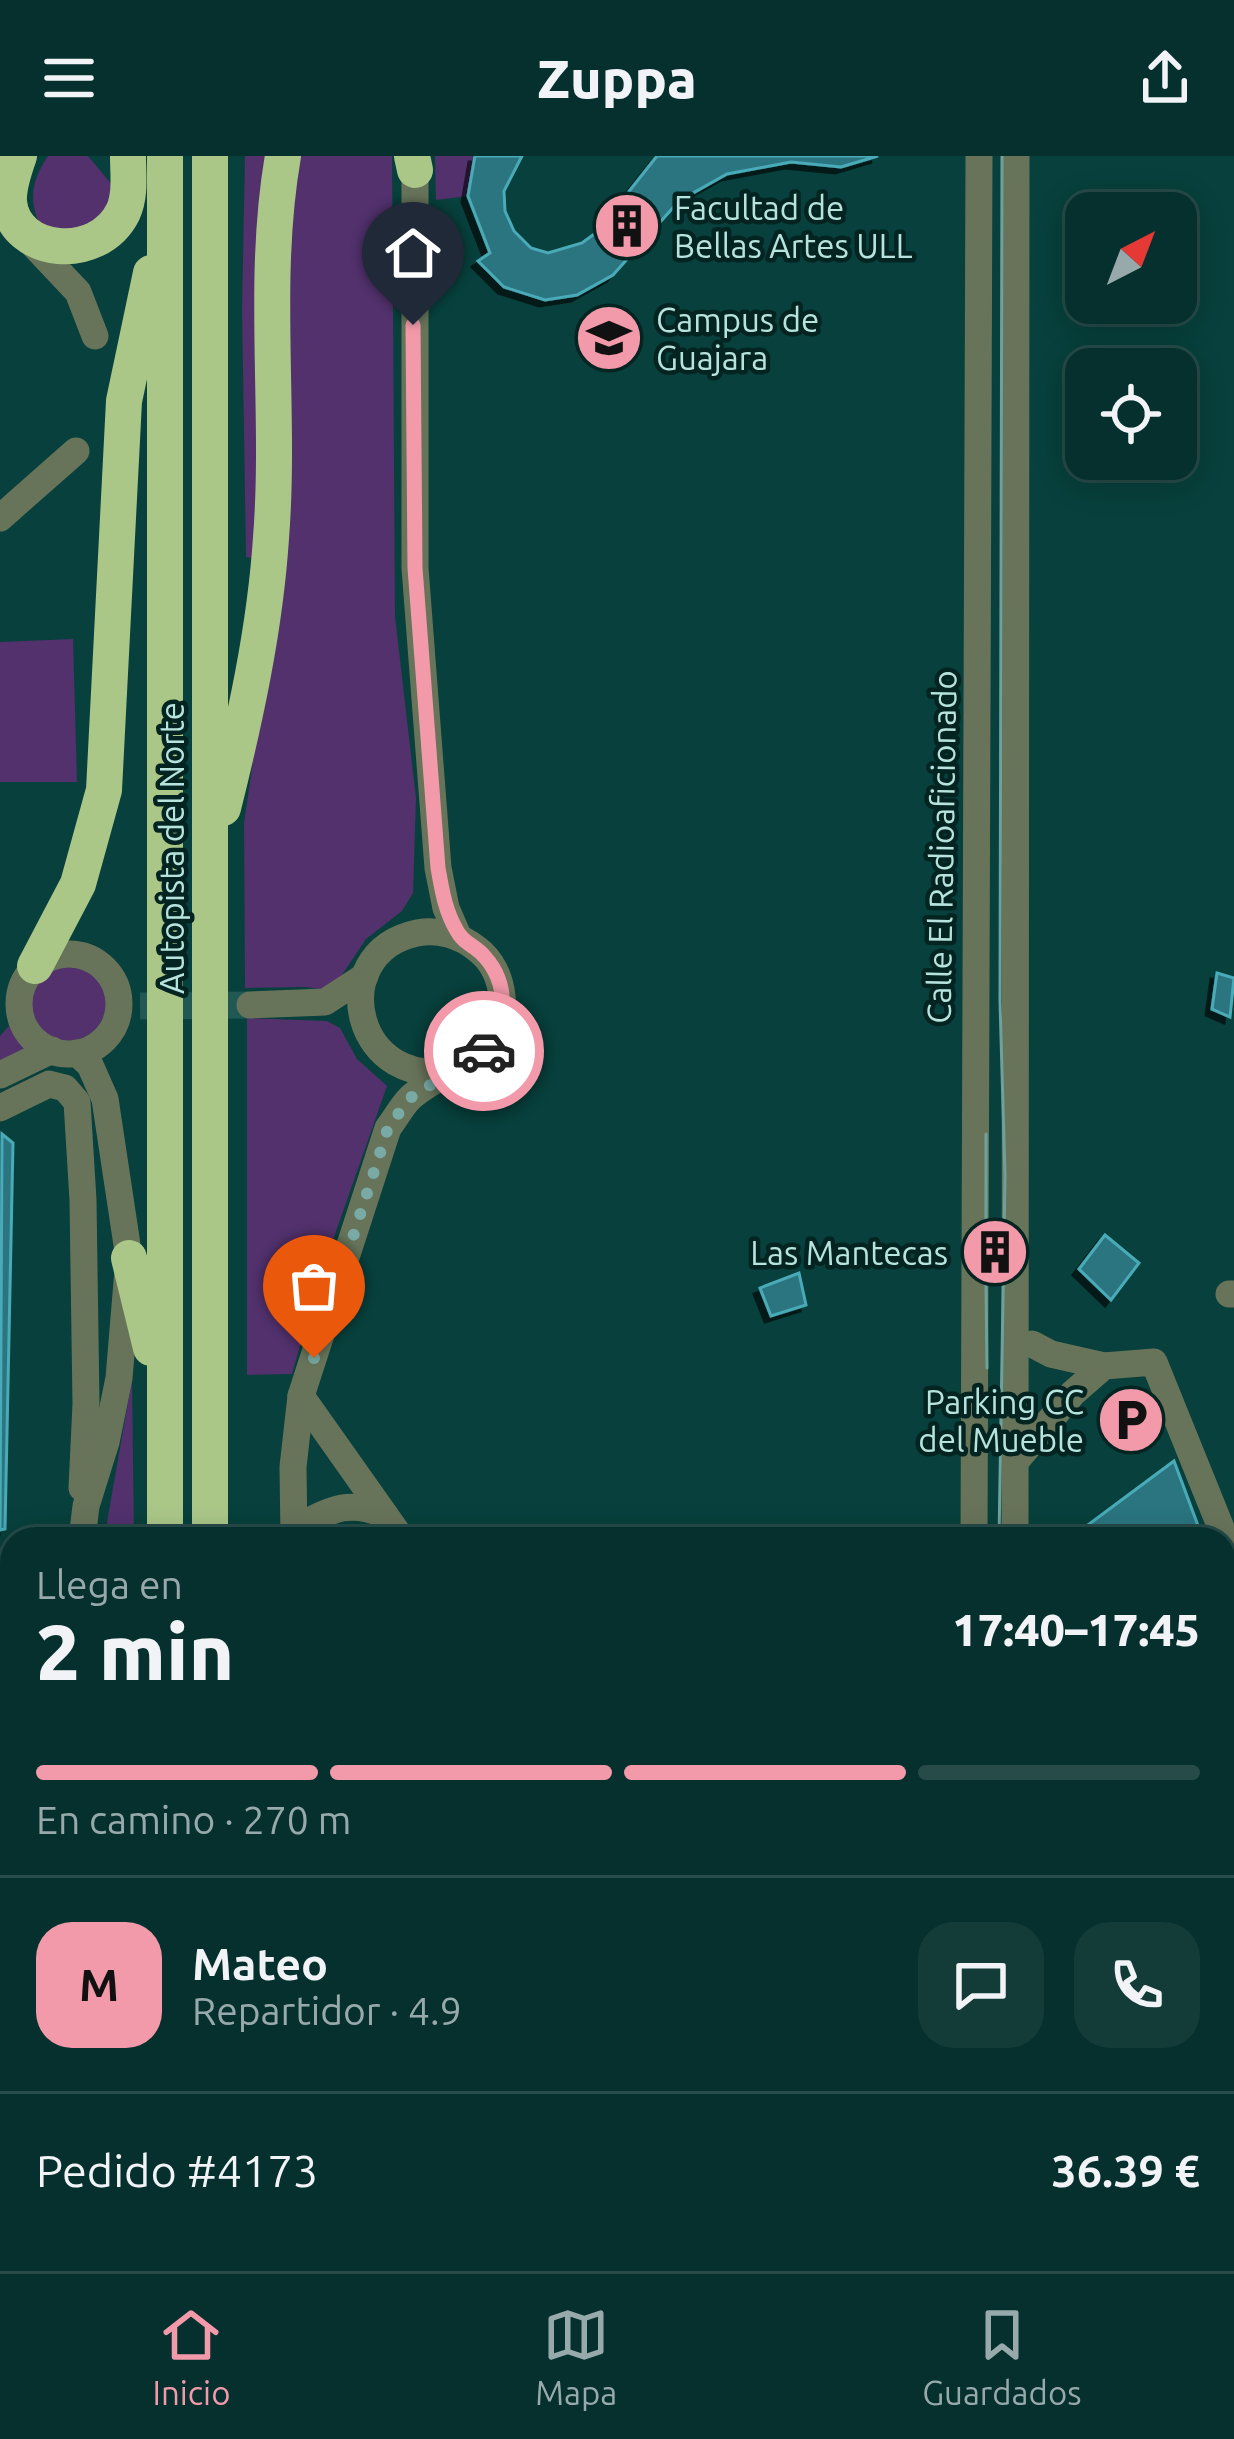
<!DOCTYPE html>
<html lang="es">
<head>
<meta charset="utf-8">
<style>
	body { margin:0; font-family:Ubuntu,sans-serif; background:#133c39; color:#f1f3f6; height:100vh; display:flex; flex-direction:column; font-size:45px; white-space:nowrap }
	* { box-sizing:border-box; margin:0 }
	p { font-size:39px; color:#97a9aa }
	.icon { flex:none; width:66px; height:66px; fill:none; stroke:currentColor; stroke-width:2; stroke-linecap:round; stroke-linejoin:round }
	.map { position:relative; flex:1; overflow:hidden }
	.sheet { position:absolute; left:0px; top:1371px; width:1236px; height:744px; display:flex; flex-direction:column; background:#05302d; border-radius:36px 36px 0 0; box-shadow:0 6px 30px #0003,0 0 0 3px #264b49 }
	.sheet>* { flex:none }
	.needle { width:78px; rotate:42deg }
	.fabs { position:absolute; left:1065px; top:36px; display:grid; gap:24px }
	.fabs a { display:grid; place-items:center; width:132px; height:132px; border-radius:24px; background:#05302d; box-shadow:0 6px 30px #0003,0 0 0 3px #264b49; font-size:60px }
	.pin { position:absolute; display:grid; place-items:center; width:102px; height:102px; color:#fff; margin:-123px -51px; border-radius:50% 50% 50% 0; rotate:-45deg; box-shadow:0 0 12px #0007 }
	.pin .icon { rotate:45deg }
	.courier { position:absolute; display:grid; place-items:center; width:120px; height:120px; margin:-60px; border:9px solid #f39aaa; border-radius:50%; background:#fff; color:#222; box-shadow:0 3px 15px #0007 }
	.overview em { font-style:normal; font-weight:800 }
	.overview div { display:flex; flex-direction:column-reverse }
	.overview { display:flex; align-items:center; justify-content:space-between; height:204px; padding:0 36px }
	h1 { font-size:78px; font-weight:800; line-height:90px }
	.bar { display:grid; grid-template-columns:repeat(4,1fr); gap:18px 12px; align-content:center; height:144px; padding:0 36px }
	.bar i { height:15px; border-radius:9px; background:#264b49 }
	.bar .current { background:#f39aaa }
	.bar p { grid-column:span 4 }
	.line { display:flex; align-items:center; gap:30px; padding:0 36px; border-top:3px solid #264b49 }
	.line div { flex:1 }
	.round { display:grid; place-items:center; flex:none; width:126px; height:126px; border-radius:36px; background:#133c39 }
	header { display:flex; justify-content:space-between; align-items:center; height:156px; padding:0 36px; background:#05302d; font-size:54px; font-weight:800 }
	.menu { display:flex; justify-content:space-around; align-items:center; height:168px; border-top:3px solid #264b49; background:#05302d; font-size:33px; color:#97a9aa }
	.menu a { display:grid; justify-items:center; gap:6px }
	.menu .current { color:#f39aaa }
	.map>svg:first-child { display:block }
</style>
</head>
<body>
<header><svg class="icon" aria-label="menu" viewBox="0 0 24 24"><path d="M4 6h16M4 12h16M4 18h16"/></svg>Zuppa<svg class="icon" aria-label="share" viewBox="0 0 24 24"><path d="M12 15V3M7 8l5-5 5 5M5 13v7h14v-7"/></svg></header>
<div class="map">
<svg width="1234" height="2115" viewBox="0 0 1234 2115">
	<defs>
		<filter id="shadow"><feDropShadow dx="-6" dy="6" stdDeviation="0" flood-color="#0009"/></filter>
	</defs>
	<rect width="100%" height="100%" fill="#07403c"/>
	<g fill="#52316d">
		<path d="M48,0h40l25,30v13l-30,35 -43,-9c-12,-26 -8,-45 8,-69z"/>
		<path d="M245,0h27l-14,403 -12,-2 -4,-248z"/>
		<path d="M296,0h96l3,460 21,182 -3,95 -11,18 -36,28 -28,42 -12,9 -20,-3 -61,1 -1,-165 34,-233 8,-324z"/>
		<path d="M435,0h40l-7,40 -32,4z"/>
		<path d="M73,483l4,143h-77v-140z"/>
		<circle cx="68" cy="847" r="38"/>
		<path d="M247,862l80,3 13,7 17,31 30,27 -67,191 -28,97 -45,1z"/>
		<path d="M9,870l20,24 -29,16v-30z"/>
		<path d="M132,1224l2,159h-24l-3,-17z"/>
	</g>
	<g fill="#2c7580" stroke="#4aaab8" stroke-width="3" filter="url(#shadow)">
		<path d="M475,0h47l-18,35 1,20 9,20 17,17 17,5 34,-10 15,-11 60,-76h221l-37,11 -50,-5 -64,12 -48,27 -66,74 -36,20 -32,5 -41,-13 -26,-26 12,-8 -22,-57z"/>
		<path d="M1217,817l17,5 -4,39 -18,-8z"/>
		<path d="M2,978l11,9 -8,386 -5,1z"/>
		<path d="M990,1076l10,1v38h-10z"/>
		<path d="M1105,1079l34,28 -28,37 -32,-31z"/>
		<path d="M799,1117l7,32 -35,11 -11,-28z"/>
		<path d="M1174,1305l29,78h-134z"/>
		<path d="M1234,1473v336l-10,-13v-318z"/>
		<path d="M0,1526l7,2 2,34 -9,6z"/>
		<path d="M0,1668l8,68 -8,1z"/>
		<path d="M0,1811h7l2,225 -9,-2z"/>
		<path d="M1224,1869l10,6v83l-10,19z"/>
		<path d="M0,2099l12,3 2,13h-14z"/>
		<path d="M625,2103h65l-13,12h-42z"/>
		<path d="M718,2103h87l12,12h-89z"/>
		<path d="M901,2103h10l7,8 10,-8 12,12h-52z"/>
		<path d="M942,2103h67l12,12h-67z"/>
		<path d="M1139,2103h32l13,12h-33z"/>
	</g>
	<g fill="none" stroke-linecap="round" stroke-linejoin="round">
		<path stroke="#215854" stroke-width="27" stroke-dasharray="27 14" stroke-linecap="butt" d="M140,850l110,-1"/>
		<g stroke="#68745a" stroke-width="27">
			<path d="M415,0v412l23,300 8,40 13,30"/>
			<path d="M27,82l51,54 17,44"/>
			<path d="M0,362l76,-67"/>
			<circle cx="69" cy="848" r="50"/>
			<path d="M250,849l75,-3 40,-26"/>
			<path d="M77,897l13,12 15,34 24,159 -10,120 -13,64 -20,64 -4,33"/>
			<path d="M0,919l52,-25"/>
			<path d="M0,952l49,-24 16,4 12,14 6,98 3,204 -4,84"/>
			<path d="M1229,1138h5"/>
			<path d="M1032,1188l19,10 53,12"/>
			<path d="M301,1240l101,143"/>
			<path d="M1015,1306l58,-69 31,-27 50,-4 80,198"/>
			<path d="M294,1373c35,-18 53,-31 91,-14"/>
			<path d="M294,1383l-1,-72 8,-71 87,-268c7,-9 14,-22 22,-30 36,-33 98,-38 92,-102 -2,-18 -10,-36 -25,-47 -17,-14 -39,-20 -60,-16 -95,20 -63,165 44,135"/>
			<path d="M974,1383l5,-1383"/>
			<path d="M1015,1383l1,-1383"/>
			<path d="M0,1414l12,3"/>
			<path d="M0,1460l12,-6"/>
			<path d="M0,2054l12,2"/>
			<path d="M284,2103l12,12"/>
			<path d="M597,2103l2,12"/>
			<path d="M818,2103l12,12"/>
			<path d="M1039,2103l12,12"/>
			<path d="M1098,2103l12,12"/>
			<path d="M83,2115l13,-12"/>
		</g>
		<g stroke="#abc788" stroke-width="36">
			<path d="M19,0c-5,14 -11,31 -10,46 5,53 89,61 114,10 8,-17 5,-38 5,-56"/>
			<path d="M165,0v1383"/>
			<path d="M412,0l3,14"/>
			<path d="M223,652c22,-88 42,-179 48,-270 10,-127 -10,-256 12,-382"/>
			<path d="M35,810l43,-82 26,-94 20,-389 27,-128"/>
			<path d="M129,1102l22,90"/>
			<path d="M210,1383v-1383"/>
			<path d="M210,2103v12"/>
			<path d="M161,2115v-12"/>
		</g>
		<g stroke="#6fa19c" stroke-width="3">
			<path d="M986,1080v-102"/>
			<path d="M986,1128l1,84"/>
			<path d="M999,1383l6,-363 -5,-174 2,-846"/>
			<path d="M1073,2103l12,12"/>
		</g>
	</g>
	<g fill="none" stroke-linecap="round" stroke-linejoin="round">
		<path stroke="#79aaa5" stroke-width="12" stroke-dasharray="0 21.6" d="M314,1202l74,-230 22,-30 74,-47"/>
		<path stroke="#f39aaa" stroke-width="15" d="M413,169l2,243 23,300c4,22 7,43 19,63 6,12 19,15 27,25 25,27 24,68 0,95"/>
	</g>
	<defs>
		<symbol id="building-disc" viewBox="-11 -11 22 22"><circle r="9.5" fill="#f39aaa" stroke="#042421"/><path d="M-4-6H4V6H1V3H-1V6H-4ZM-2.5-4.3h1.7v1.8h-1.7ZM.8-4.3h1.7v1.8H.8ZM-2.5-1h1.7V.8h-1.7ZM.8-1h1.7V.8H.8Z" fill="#111"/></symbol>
		<symbol id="university-disc" viewBox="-11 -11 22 22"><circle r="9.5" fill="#f39aaa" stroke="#042421"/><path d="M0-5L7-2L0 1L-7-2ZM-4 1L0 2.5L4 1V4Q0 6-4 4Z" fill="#111"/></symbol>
		<symbol id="parking-disc" viewBox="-11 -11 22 22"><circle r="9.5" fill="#f39aaa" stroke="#042421"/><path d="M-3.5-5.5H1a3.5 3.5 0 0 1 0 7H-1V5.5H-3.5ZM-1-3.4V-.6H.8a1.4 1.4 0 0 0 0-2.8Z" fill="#111"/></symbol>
	</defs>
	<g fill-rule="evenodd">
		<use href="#building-disc" x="589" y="32" width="76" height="76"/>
		<use href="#university-disc" x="571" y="144" width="76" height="76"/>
		<use href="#building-disc" x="957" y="1058" width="76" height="76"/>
		<use href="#parking-disc" x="1093" y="1226" width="76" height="76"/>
	</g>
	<g text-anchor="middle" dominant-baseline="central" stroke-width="9" stroke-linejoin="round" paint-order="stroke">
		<g font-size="33" fill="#b7e3de" stroke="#042421" text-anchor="start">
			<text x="674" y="51">Facultad de<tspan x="674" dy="38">Bellas Artes ULL</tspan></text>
			<text x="656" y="163">Campus de<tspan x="656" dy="38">Guajara</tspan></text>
			<text x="948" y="1096" text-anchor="end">Las Mantecas</text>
			<text x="1084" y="1245" text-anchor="end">Parking CC<tspan x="1084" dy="38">del Mueble</tspan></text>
		</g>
		<g font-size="33" fill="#b7e3de" stroke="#042421">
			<text transform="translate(941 691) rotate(-89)">Calle El Radioaficionado</text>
			<text transform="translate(171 692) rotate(-90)">Autopista del Norte</text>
		</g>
	</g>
</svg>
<div class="fabs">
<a><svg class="needle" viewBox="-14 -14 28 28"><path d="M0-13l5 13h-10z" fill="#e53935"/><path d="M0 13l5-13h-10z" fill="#97a9aa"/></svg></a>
<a><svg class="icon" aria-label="locate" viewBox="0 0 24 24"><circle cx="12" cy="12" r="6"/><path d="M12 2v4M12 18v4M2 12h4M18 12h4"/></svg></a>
</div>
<div class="pin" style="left:314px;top:1202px;background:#ea580c"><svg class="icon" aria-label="bag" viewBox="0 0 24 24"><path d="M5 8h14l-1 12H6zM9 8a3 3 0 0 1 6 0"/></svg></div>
<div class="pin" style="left:413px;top:169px;background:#1f2937"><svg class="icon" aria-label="home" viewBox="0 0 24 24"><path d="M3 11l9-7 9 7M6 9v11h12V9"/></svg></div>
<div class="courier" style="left:484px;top:895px"><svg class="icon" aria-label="car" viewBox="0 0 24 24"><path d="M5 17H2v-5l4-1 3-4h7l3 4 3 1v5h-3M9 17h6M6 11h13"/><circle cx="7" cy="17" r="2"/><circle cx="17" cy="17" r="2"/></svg></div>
<section class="sheet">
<div class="overview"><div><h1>2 min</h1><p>Llega en</p></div><em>17:40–17:45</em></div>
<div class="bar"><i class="current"></i><i class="current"></i><i class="current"></i><i></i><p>En camino · 270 m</p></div>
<div class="line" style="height:216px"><b class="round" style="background:#f39aaa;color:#111">M</b><div><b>Mateo</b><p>Repartidor · 4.9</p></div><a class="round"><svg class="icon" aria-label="chat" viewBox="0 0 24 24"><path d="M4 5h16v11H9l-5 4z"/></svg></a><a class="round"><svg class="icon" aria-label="phone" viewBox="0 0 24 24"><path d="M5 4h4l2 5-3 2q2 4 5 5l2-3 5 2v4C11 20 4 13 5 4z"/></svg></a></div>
<div class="line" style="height:156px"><div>Pedido #4173</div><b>36.39 €</b></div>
</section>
</div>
<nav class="menu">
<a class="current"><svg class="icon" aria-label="home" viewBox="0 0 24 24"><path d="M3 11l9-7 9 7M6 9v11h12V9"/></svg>Inicio</a>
<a><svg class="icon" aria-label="map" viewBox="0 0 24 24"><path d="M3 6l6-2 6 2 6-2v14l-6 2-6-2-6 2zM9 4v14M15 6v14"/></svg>Mapa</a>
<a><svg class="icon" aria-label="saved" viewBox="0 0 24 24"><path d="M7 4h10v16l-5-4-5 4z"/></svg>Guardados</a>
</nav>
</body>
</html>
